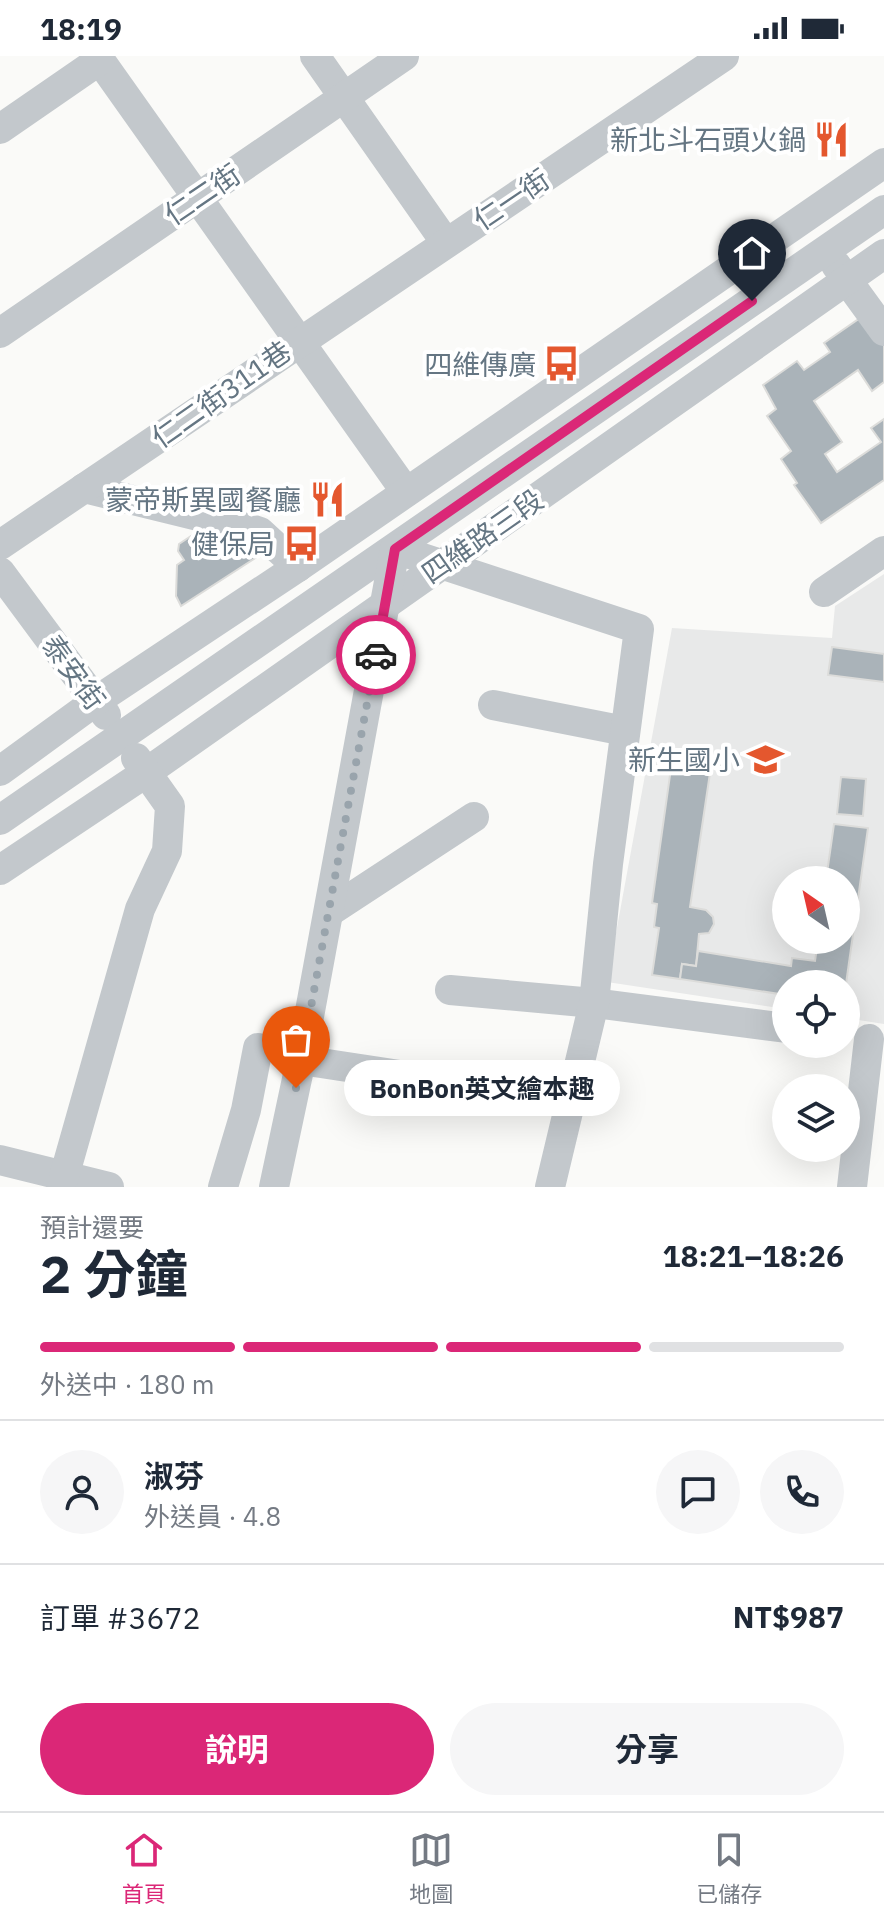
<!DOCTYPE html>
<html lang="zh-TW">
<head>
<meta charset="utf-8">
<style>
	body { margin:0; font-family:"IBM Plex Sans","Noto Sans TC",sans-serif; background:#f6f6f7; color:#1f2937; height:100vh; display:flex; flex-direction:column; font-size:30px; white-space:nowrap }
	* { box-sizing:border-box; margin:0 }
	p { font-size:26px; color:#747a83 }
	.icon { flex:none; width:44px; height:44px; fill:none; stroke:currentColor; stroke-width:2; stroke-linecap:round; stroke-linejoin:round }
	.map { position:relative; height:1131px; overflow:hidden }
	.sheet { display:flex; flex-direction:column; background:#fff; flex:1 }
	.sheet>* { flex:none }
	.needle { width:52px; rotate:326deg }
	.tools { position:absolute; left:772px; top:810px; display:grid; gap:16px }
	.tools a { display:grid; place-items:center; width:88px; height:88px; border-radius:50%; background:#fff; box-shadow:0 8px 32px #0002; font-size:40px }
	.pin { position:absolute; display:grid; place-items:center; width:68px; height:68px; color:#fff; margin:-82px -34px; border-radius:50% 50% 50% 0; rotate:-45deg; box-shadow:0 0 8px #0007 }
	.pin .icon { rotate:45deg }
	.courier { position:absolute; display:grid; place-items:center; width:80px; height:80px; margin:-40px; border:6px solid #db2777; border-radius:50%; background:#fff; color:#222; box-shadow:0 2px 10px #0007 }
	.bubble { position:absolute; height:56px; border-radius:28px; background:#fff; box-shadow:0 8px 32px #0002; font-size:26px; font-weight:700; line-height:56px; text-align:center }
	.summary em { font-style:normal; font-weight:700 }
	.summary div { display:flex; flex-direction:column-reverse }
	.summary { display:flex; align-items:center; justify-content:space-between; height:136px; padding:0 40px }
	h1 { font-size:52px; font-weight:700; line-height:60px }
	.bar { display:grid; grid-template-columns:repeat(4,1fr); gap:12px 8px; align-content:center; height:96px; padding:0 40px }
	.bar i { height:10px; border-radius:6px; background:#e0e1e3 }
	.bar .selected { background:#db2777 }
	.bar p { grid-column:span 4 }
	.line { display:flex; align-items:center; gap:20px; padding:0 40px; border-top:2px solid #e0e1e3 }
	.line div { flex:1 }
	.round { display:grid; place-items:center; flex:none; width:84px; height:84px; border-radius:42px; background:#f6f6f7 }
	.button { display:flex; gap:16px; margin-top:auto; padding:16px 40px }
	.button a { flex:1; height:92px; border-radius:48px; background:#db2777; color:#fff; font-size:32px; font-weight:700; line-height:92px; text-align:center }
	.button a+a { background:#f6f6f7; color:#1f2937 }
	.status { display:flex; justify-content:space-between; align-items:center; height:56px; padding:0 40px; background:#fff; direction:ltr }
	.status svg { height:22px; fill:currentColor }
	.dock { display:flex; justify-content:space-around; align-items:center; height:112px; border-top:2px solid #e0e1e3; background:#fff; font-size:22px; color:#747a83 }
	.dock a { display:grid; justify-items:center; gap:4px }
	.dock .selected { color:#db2777 }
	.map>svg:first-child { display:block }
</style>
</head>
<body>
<div class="status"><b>18:19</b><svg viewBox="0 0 49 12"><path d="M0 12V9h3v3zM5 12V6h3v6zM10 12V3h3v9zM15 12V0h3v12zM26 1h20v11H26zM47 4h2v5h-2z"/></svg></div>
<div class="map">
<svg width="884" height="1131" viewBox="0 0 884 1131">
	<rect width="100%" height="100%" fill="#fafaf8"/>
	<path fill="#e8e9e9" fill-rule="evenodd" d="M884,518v450l-38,-6v-34h-60v25l-179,-27 65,-354 160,10 3,-32zM786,824h60v60h-60z"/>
	<g fill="#aab3b9" stroke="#dcdcda" stroke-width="2">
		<path d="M863,260l21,30v36l-12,9 -14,-21 -44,31 28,41 -17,12 12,18 44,-30 -10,-14 13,-9v61l-63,43 -27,-38 3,-2 -16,-24 10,-8 -24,-35 9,-7 -13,-24 34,-24 7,9 26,-18 -6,-9z"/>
		<path d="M207,476l6,8 8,-6 8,11 8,-6 6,8 8,-4 7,3 -1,11 -76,49 -5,-10 1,-31 7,-5 -6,-9 1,-7 15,-10 7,2z"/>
		<path d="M832,591l52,7v28l-56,-7z"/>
		<path d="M671,712l39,5 -20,134 16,3 7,7 1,7 -5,9 -10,1 -3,32 -14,-2 -2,15 -28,-4 7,-47 -5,-1 3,-23 -5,-1z"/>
		<path d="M841,721l25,2 -3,37 -26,-2z"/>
		<path d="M834,768l34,4 -22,156h-60v11l-106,-16 2,-15 14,2 2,-15 93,15 1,-8 23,3 3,-21h28v-60h-20z"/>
	</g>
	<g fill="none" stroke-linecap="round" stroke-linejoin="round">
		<g stroke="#c3c8cc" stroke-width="30">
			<path d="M97,0l309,436"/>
			<path d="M315,0l131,187"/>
			<path d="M0,73l100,-69"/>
			<path d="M836,209l48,66"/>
			<path d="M0,277l404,-277"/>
			<path d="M84,432l167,41 9,3 38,35"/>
			<path d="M0,489l724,-489"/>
			<path d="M0,516l106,143"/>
			<path d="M824,536l60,-41"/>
			<path d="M493,649l132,26"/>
			<path d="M0,715l96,-70 202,-134 586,-404"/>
			<path d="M0,764l884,-610"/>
			<path d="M0,814l147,-98 737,-518"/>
			<path d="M329,856l145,-95"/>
			<path d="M450,934l144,13 192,25"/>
			<path d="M301,1004l125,19"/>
			<path d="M0,1104l109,27"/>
			<path d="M64,1121l76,-268 27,-58 3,-45 -34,-48"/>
			<path d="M223,1131l23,-77 12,-62"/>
			<path d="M274,1131l27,-127 94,-511 244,80 -31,235 -14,139 -44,184"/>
			<path d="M852,1131l17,-148"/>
		</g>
	</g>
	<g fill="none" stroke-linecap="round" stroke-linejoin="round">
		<path stroke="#99a4ac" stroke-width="8" stroke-dasharray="0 14.4" d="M296,1032l80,-433"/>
		<path stroke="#db2777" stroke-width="10" d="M376,599l19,-106 357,-248"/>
	</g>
	<defs>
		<symbol id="restaurant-bare" viewBox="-9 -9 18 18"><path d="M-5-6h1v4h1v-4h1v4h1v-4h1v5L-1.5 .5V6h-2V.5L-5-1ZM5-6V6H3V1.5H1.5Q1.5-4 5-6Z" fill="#e4572e" stroke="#fff" stroke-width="2.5" paint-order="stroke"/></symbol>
		<symbol id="bus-bare" viewBox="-9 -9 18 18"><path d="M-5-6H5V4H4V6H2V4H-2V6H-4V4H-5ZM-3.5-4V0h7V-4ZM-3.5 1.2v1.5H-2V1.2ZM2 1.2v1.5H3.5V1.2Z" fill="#e4572e" stroke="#fff" stroke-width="2.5" paint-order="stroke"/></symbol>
		<symbol id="school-bare" viewBox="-9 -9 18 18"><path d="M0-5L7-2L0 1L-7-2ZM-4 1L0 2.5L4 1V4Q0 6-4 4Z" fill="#e4572e" stroke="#fff" stroke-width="2.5" paint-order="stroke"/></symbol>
	</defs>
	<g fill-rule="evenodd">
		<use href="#restaurant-bare" x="806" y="58" width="51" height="51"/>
		<use href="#bus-bare" x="536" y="282" width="51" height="51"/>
		<use href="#restaurant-bare" x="302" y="418" width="51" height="51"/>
		<use href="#bus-bare" x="276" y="462" width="51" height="51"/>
		<use href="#school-bare" x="740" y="678" width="51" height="51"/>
	</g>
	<g text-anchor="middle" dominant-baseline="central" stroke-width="8" stroke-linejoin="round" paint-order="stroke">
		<g font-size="28" fill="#657683" stroke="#fff" text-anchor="end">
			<text x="806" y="83">新北斗石頭火鍋</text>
			<text x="536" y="308">四維傳廣</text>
			<text x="301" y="443">蒙帝斯異國餐廳</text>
			<text x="275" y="487">健保局</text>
			<text x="740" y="703">新生國小</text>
		</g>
		<g font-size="28" fill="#657683" stroke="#fff">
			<text transform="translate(202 138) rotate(-34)">仁二街</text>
			<text transform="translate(511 143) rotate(-34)">仁一街</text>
			<text transform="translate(221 338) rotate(-35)">仁二街311巷</text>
			<text transform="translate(482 480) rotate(-35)">四維路三段</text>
			<text transform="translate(74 616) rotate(54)">泰安街</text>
		</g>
	</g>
</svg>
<div class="tools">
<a><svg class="needle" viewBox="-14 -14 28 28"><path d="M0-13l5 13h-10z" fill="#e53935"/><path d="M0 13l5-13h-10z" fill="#747a83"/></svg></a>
<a><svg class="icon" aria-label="locate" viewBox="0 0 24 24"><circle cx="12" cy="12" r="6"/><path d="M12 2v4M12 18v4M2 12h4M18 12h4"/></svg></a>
<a><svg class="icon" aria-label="layers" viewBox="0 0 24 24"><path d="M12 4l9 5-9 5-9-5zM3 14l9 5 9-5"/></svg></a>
</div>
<div class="pin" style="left:296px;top:1032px;background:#ea580c"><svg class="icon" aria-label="bag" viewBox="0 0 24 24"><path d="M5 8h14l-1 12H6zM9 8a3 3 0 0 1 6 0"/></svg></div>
<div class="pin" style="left:752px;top:245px;background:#1f2937"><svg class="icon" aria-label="home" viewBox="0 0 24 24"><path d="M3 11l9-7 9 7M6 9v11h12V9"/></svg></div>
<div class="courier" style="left:376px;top:599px"><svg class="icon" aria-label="car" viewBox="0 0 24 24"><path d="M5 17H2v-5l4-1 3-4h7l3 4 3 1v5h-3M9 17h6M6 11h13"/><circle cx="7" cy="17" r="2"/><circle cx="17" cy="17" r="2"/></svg></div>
<div class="bubble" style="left:344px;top:1004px;width:276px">BonBon英文繪本趣</div>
</div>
<section class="sheet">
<div class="summary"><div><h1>2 分鐘</h1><p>預計還要</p></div><em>18:21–18:26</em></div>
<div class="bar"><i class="selected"></i><i class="selected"></i><i class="selected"></i><i></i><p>外送中 · 180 m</p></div>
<div class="line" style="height:144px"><a class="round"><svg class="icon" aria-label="person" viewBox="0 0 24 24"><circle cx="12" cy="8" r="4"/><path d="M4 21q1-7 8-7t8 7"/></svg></a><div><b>淑芬</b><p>外送員 · 4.8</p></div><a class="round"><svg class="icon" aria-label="chat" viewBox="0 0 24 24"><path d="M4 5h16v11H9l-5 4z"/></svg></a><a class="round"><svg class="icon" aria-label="phone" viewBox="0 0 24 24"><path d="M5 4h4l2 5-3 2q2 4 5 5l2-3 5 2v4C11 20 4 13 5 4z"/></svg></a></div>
<div class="line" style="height:104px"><div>訂單 #3672</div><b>NT$987</b></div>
<div class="button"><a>說明</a><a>分享</a></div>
</section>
<nav class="dock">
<a class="selected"><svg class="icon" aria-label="home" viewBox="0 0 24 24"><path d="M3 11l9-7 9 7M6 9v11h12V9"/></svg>首頁</a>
<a><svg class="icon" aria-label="map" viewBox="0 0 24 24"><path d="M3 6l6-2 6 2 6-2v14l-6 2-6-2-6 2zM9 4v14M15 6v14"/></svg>地圖</a>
<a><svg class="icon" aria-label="saved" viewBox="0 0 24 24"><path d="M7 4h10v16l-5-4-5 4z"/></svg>已儲存</a>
</nav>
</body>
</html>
